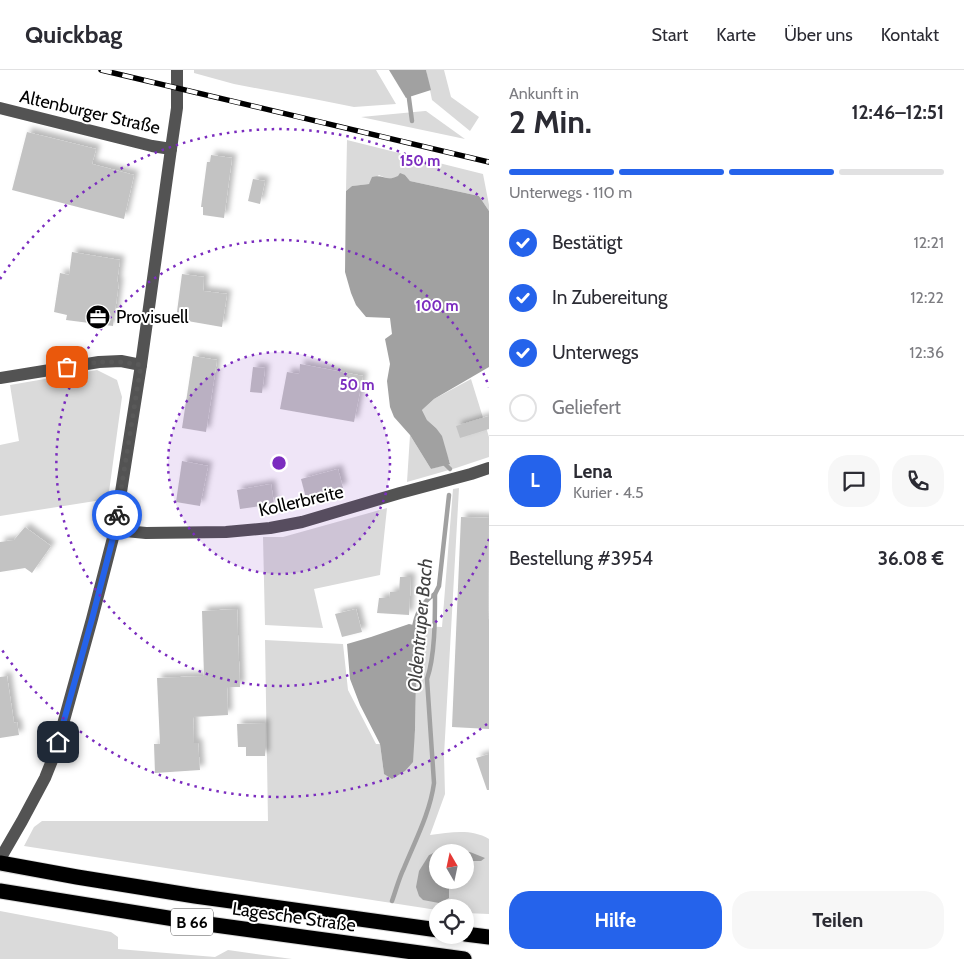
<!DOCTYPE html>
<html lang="de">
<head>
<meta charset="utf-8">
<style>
	body { margin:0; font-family:Cabin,sans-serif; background:#f7f7f7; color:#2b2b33; height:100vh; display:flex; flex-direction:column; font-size:19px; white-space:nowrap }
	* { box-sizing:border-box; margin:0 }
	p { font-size:16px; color:#7c7c81 }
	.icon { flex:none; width:28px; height:28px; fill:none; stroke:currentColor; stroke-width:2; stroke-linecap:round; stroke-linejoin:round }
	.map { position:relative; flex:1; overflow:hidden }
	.side { display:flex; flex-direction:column; background:#fff; width:475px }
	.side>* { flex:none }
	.needle { width:32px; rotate:351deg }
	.tools { position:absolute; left:429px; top:774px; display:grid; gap:10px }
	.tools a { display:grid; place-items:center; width:45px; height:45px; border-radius:50%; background:#fff; box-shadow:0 2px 12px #0003; font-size:25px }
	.pin { position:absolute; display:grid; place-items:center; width:42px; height:42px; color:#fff; margin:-21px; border-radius:10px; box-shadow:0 2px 8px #0006 }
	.courier { position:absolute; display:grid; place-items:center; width:50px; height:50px; margin:-25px; border:4px solid #2563eb; border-radius:50%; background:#fff; color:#222; box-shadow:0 1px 6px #0007 }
	.summary em { font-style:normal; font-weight:700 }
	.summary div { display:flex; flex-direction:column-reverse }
	.summary { display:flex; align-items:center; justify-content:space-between; height:85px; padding:0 20px }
	h1 { font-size:32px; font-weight:700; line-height:38px }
	.bar { display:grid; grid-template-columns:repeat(4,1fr); gap:8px 5px; align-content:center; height:60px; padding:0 20px }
	.bar i { height:6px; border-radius:4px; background:#e1e1e2 }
	.bar .selected { background:#2563eb }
	.bar p { grid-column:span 4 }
	.line { display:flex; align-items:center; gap:12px; padding:0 20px; border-top:1px solid #e1e1e2 }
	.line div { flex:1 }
	.round { display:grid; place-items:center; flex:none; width:52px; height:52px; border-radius:20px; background:#f7f7f7 }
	ol { padding:0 20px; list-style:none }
	li { display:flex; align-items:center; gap:15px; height:55px }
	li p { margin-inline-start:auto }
	li .icon { padding:5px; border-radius:50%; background:#2563eb; color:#fff; stroke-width:4 }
	li:last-child { color:#7c7c81 }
	li i { width:28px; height:28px; border:2px solid #e1e1e2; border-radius:50% }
	.action { display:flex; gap:10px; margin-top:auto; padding:10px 20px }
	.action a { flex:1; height:58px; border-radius:20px; background:#2563eb; color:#fff; font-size:20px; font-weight:700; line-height:58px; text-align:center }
	.action a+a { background:#f7f7f7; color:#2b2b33 }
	header { display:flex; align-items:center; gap:30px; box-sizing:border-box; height:70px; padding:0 25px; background:#fff; border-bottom:1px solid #e1e1e2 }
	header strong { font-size:24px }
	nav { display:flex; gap:28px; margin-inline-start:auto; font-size:18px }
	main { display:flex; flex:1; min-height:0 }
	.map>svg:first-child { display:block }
</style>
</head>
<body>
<header>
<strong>Quickbag</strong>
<nav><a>Start</a><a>Karte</a><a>Über uns</a><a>Kontakt</a></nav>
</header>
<main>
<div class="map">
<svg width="489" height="889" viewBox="0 0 489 889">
	<defs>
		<filter id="shadow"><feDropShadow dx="4.5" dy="-4.5" stdDeviation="2.5" flood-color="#0004"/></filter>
	</defs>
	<rect width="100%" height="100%" fill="#fff"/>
	<g fill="#dadada" fill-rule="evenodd">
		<path d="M194,0h182l20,34 -42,3 -40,-8 -80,-15 -40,-11z"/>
		<path d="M426,0h18l7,27 28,20 -9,14 -38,-31z"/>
		<path d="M426,41l39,28 -104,-22 64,-6z"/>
		<path d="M347,70l136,34 6,31v6l-10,-15 -69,-15 -5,-6c-12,3 -14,6 -26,0l-10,9 -17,2 -6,5z"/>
		<path d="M97,300l20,10 5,17 -14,102 -108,17v-71l19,-4 -9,-56z"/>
		<path d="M471,309l18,58v20l-33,11 -49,14 3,-47 21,34 19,-6 -14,-35 -9,-8 -5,-10 12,-11z"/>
		<path d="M459,418l-15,267 1,39 -15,41c20,-2 40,-7 59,4v75l-24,-1v-5h-27l-1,2 -413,-64 10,-19 8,-6h226l-3,-181 78,4 5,46 28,54h4l4,30 29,-29 2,-15 1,-49 3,-44 -1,-11 24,1 11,-138zM439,780l31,2 11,9h-16v19h-16v18l-30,-2 10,-41z"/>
		<path d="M387,438l-7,67 -66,14 9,39 -58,-3 -2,-88h20z"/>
		<path d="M0,841l111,21 7,5v12l97,8 13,-7 64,9h-292z"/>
	</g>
	<g fill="#a1a1a1">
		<path d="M389,0h37l5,20 -25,8z"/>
		<path d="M400,103l5,2 5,6 69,15 10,15v156l-55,32 -12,11 5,10 9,8 6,8 8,28 -19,5 -21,-34 -16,-18 -4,-10 -3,-26 3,-17 -5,-25 7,-5 -2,-16 -24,-1 -10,-12 -5,-12 -6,-21 1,-81 6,-5 17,-2 3,-7c12,-3 14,5 26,-1z"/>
		<path d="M409,554l9,2 1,11 -3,44 -1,49 -2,32 -8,9 -13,8 -8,-5 -4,-30 -20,-39 -10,-26 -3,-35 24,-7z"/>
		<path d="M439,780l31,2 15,6 -4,3h-16v-9h-27v28h11v18l-10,5 -16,-3 -4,-4 -3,-9 3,-16 10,-16z"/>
	</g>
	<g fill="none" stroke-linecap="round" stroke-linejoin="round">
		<g stroke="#a1a1a1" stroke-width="4.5">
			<path d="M408,21l4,30"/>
			<path d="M442,391l8,8"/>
			<path d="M414,560c1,-15 9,-29 21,-36"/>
			<path d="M392,831c4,-11 7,-23 12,-33 11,-27 26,-55 30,-85l-7,-104c8,-23 8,-60 8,-85l4,-8 10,-91"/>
		</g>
	</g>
	<g fill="#c3c3c3" filter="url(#shadow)">
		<path d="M27,62l69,17 -4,15 42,11 -10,44 -112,-29z"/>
		<path d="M211,85l21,3 -8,60 -21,-3v-8h-2l6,-45h3z"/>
		<path d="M253,109l12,2 -5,23 -12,-3z"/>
		<path d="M72,182l48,8 -3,22h2l-6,44 -47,-6 1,-5 -13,-3 6,-39 9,2z"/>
		<path d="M182,204l22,3 -1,14 24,3 -5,33 -46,-8z"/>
		<path d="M193,286l24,4 -11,72 -24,-4z"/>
		<path d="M300,294l63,12 -9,46 -74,-13 7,-37 12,2z"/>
		<path d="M253,297l12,1 -3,25 -12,-1z"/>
		<path d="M489,346v13l-29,9 -4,-12z"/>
		<path d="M182,391l26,5 -8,40 -24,-4z"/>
		<path d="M338,399l5,19 -37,10 -5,-19z"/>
		<path d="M271,414l3,20 -34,5 -3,-19z"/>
		<path d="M461,447l28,1 -1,102h1v109l-37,-2z"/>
		<path d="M25,457l26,19 -19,27 -7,-5 -25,4v-30l14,-2z"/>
		<path d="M400,507h11l-2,38 -32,-2 2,-15h10l1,-6h9z"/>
		<path d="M237,539l3,78h-13l1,28 -35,2 1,26h4l2,27 -45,3 -1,-29h6l-3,-66 47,-2 -2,-65z"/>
		<path d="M356,539l6,23 -20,5 -7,-23z"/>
		<path d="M7,606l7,47 3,-1 2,13 -19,3v-61z"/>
		<path d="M265,653v33h-19v-9h-8l-1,-23z"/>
		<path d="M489,684v36h-2l-11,-32z"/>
	</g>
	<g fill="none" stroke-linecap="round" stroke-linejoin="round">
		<defs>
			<g id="highway">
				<path d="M0,793l77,14 118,19 243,34"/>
				<path d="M0,821l193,31 271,37"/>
				<path d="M465,864l24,3"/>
			</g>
		</defs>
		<use href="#highway" stroke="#dbdbdb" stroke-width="17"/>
		<g stroke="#535353" stroke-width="12">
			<path d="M0,38l152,38 19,3"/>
			<path d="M0,308l99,-16 22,-1 20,4"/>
			<path d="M115,460l31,3 80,-1 44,-4 32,-6 98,-29 71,-19 18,-6"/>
			<path d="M0,789l22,-38 23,-43 10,-25 37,-134 23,-89 26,-165 30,-216 6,-41v-38"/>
		</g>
		<use href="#highway" stroke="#000" stroke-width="15"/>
		<defs>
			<path id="rail" d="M101,0l388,92"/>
		</defs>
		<use href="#rail" stroke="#000" stroke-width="5.5"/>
		<use href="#rail" stroke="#fff" stroke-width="4" stroke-dasharray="11" stroke-linecap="butt"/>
	</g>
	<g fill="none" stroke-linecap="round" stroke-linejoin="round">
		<path stroke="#595959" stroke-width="5" stroke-dasharray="0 9" d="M67,297l31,-5h23l20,3 -24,150"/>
		<path stroke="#2563eb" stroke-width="6" d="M58,672l34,-123 23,-89 2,-15"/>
	</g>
	<circle cx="279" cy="393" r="111" fill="#7b2cbf" fill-opacity=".12"/>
	<g fill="none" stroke="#7b2cbf" stroke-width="2.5" stroke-dasharray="2.5 5">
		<circle cx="279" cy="393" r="111"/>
		<path d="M489 469A223 223 0 1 1 489 317"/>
		<path d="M487 654A334 334 0 0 1 0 577M0 209A334 334 0 0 1 487 132"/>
	</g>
	<defs>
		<symbol id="office-disc" viewBox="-11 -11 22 22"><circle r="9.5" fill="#000" stroke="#fff"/><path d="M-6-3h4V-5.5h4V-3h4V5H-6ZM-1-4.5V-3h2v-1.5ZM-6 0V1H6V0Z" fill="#fff"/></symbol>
	</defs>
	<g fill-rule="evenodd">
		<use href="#office-disc" x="84" y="233" width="28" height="28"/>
	</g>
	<g text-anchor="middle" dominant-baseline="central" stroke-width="4" stroke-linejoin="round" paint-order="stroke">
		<rect fill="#fff" stroke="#4c4c4c" stroke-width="1" x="171" y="838.5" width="42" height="27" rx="4"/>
		<g font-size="16" font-weight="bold" fill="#000">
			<text x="192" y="852">B 66</text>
		</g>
		<g font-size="18" fill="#000" stroke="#fff">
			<text transform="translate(90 42) rotate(13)">Altenburger Straße</text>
			<text transform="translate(301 431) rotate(-13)">Kollerbreite</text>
			<text transform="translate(294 847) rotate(8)">Lagesche Straße</text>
		</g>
		<g font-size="18" fill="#000" stroke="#fff" text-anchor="start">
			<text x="116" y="247">Provisuell</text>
		</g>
		<g font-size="19" font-style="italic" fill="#424242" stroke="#fff">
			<text transform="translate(420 555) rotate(-85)">Oldentruper Bach</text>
		</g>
	</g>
	<circle cx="279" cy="393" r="8" fill="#7b2cbf" stroke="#fff" stroke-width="2.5"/>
	<g font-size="15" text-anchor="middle" font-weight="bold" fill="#7b2cbf" stroke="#fff" stroke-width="4" stroke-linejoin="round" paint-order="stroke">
		<text x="420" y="96">150 m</text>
		<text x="437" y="241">100 m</text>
		<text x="357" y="320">50 m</text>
	</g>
</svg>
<div class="tools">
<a><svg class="needle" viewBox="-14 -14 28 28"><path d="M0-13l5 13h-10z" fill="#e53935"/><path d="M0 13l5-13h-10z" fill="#7c7c81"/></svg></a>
<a><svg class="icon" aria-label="locate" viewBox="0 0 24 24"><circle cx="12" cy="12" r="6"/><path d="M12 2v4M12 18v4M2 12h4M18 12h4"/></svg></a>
</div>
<div class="pin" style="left:67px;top:297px;background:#ea580c"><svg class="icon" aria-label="bag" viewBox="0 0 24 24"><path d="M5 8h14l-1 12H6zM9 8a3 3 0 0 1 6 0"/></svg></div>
<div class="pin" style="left:58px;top:672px;background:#1f2937"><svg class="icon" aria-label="home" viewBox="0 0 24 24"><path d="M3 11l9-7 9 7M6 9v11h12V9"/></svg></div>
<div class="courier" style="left:117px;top:445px"><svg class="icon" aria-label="bike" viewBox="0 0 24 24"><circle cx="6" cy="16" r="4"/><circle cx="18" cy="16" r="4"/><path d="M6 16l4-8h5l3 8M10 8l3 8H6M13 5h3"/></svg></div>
</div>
<section class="side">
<div class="summary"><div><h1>2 Min.</h1><p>Ankunft in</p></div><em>12:46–12:51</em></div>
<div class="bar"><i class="selected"></i><i class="selected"></i><i class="selected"></i><i></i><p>Unterwegs · 110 m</p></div>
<ol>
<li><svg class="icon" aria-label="check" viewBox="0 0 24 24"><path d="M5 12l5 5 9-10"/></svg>Bestätigt<p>12:21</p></li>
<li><svg class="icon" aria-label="check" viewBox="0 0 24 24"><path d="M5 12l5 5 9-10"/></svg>In Zubereitung<p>12:22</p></li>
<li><svg class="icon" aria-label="check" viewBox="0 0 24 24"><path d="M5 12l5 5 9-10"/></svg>Unterwegs<p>12:36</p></li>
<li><i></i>Geliefert</li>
</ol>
<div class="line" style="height:90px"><b class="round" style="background:#2563eb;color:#fff">L</b><div><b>Lena</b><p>Kurier · 4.5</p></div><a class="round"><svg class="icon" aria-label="chat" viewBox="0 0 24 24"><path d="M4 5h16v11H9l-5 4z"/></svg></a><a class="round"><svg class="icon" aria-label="phone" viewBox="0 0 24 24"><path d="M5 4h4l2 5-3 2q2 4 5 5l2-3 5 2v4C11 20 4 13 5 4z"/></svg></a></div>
<div class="line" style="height:65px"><div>Bestellung #3954</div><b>36.08 €</b></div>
<div class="action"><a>Hilfe</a><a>Teilen</a></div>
</section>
</main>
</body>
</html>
